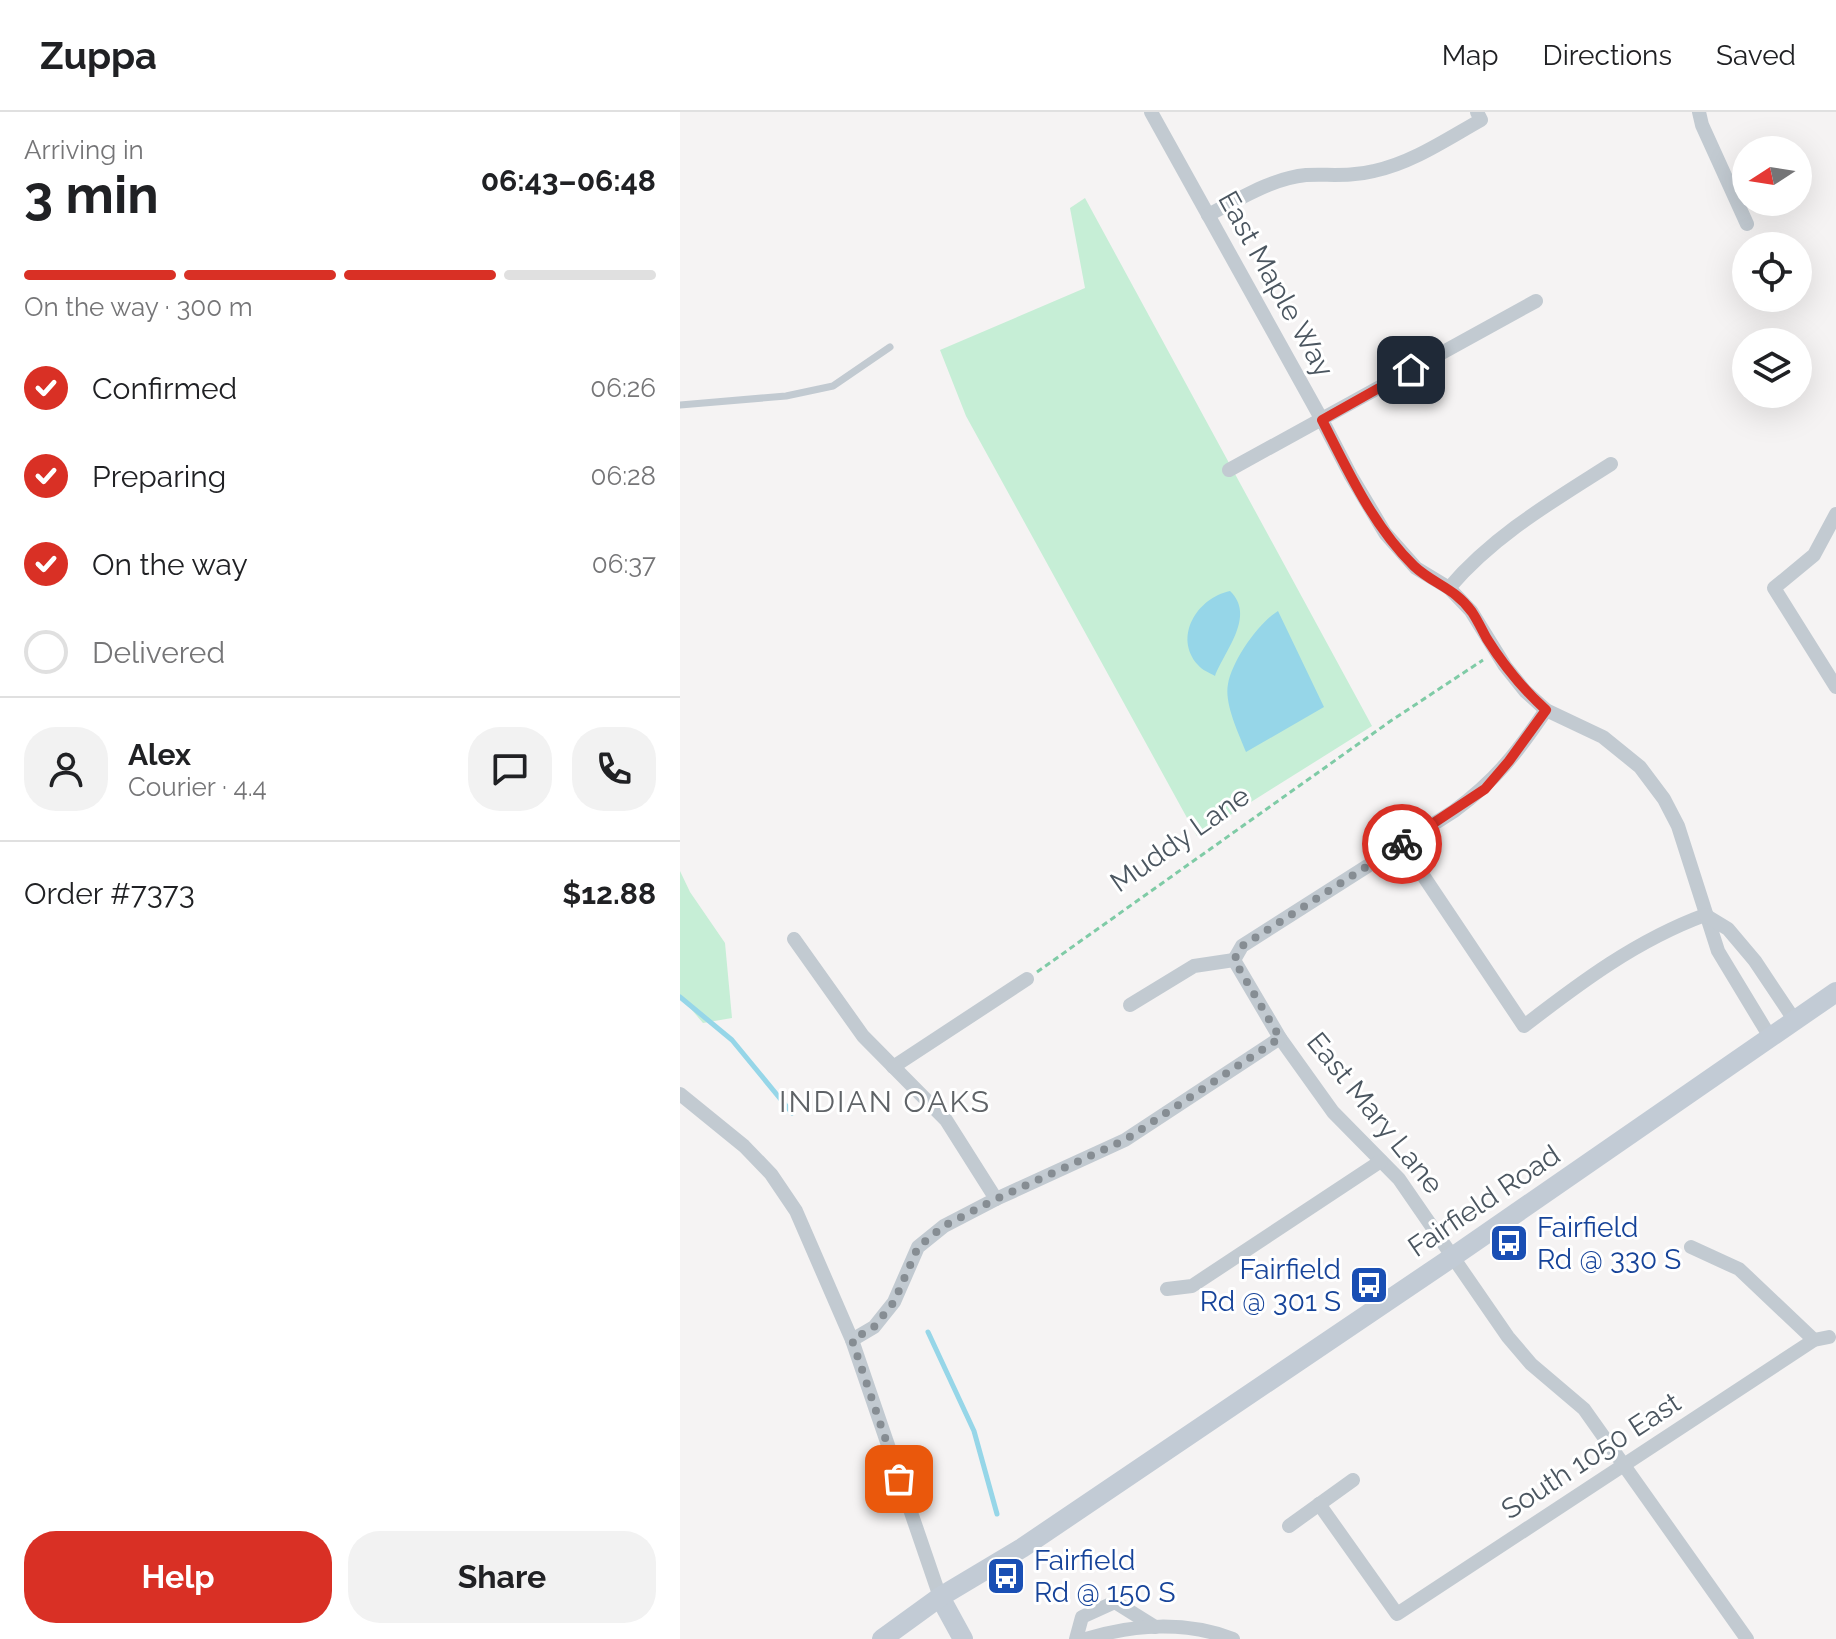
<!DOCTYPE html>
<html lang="en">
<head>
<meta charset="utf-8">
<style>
	body { margin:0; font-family:Raleway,sans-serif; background:#f2f2f2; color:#202124; height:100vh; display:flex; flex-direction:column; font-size:30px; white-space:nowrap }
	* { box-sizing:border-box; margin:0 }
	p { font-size:26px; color:#757577 }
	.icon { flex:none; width:44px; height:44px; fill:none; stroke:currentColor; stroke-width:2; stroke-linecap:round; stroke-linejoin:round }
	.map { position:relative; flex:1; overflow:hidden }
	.side { display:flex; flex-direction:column; background:#fff; width:680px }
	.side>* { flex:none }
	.needle { width:52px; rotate:258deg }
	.buttons { position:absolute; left:1052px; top:24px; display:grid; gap:16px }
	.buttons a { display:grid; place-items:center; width:80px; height:80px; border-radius:50%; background:#fff; box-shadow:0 8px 32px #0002; font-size:40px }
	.pin { position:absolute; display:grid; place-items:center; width:68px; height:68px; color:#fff; margin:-34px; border-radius:16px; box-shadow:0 4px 12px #0006 }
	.courier { position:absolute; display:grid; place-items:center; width:80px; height:80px; margin:-40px; border:6px solid #d93025; border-radius:50%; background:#fff; color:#222; box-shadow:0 2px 10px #0007 }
	.summary em { font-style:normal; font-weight:700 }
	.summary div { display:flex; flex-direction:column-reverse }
	.summary { display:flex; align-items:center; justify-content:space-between; height:136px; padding:0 24px }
	h1 { font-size:52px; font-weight:700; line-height:60px }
	.bar { display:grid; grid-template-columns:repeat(4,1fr); gap:12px 8px; align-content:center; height:96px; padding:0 24px }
	.bar i { height:10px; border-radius:6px; background:#e0e0e0 }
	.bar .active { background:#d93025 }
	.bar p { grid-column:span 4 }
	.line { display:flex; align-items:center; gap:20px; padding:0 24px; border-top:2px solid #e0e0e0 }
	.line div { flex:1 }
	.round { display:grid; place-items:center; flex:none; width:84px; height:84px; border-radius:32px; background:#f2f2f2 }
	ol { padding:0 24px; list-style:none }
	li { display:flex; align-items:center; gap:24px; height:88px }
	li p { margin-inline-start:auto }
	li .icon { padding:8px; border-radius:50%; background:#d93025; color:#fff; stroke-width:4 }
	li:last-child { color:#757577 }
	li i { width:44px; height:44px; border:4px solid #e0e0e0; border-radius:50% }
	.action { display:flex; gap:16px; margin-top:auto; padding:16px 24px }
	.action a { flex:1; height:92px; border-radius:32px; background:#d93025; color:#fff; font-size:32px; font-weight:700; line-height:92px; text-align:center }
	.action a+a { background:#f2f2f2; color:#202124 }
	header { display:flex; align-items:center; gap:48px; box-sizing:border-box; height:112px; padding:0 40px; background:#fff; border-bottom:2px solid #e0e0e0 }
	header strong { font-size:38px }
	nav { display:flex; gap:44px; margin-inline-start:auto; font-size:28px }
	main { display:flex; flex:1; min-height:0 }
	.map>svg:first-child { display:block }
</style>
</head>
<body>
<header>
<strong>Zuppa</strong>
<nav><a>Map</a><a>Directions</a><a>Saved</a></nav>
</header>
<main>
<section class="side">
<div class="summary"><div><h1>3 min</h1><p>Arriving in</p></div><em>06:43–06:48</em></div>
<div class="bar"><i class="active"></i><i class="active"></i><i class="active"></i><i></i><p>On the way · 300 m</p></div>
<ol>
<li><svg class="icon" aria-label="check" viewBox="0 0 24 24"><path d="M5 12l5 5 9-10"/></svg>Confirmed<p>06:26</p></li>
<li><svg class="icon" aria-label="check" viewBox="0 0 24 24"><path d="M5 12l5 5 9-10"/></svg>Preparing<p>06:28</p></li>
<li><svg class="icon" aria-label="check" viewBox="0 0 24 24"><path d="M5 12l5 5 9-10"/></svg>On the way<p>06:37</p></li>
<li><i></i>Delivered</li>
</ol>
<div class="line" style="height:144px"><a class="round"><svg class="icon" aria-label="person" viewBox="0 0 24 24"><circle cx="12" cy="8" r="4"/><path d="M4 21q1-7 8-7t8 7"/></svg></a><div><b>Alex</b><p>Courier · 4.4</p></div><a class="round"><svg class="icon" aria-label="chat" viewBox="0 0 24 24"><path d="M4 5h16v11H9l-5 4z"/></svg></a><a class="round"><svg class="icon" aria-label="phone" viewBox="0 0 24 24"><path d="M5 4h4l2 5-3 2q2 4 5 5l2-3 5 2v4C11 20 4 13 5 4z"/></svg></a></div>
<div class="line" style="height:104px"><div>Order #7373</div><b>$12.88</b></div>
<div class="action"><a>Help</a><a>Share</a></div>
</section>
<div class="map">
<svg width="1156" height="1527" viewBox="0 0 1156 1527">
	<rect width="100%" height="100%" fill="#f5f3f3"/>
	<g fill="#c6eed6">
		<path d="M405,86l287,528 -175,110 -231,-420 -26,-66 145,-62 -15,-80z"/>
		<path d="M0,759l10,21 35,51 7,75 -29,5 -23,-27z"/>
	</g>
	<g fill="#96d6e8">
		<path d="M550,479c26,25 -5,59 -15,85 -5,-3 -13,-6 -17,-11 -25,-28 -1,-67 32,-74z"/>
		<path d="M598,499l46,96 -78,45c-7,-18 -22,-48 -18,-68 4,-23 30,-61 50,-73z"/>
	</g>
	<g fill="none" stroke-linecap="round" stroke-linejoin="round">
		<g stroke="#96d6e8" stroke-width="5">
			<path d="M0,885l52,43 60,73"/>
			<path d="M248,1220l46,99 23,83"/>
		</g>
		<path stroke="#7fcba6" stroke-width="3" stroke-dasharray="6 4" stroke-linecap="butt" d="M357,860l355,-252 91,-60"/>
		<path stroke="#c2cad1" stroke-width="7" d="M0,293l106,-9 47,-10 57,-39"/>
		<g stroke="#c2cad1" stroke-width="14">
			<path d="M471,0l171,308 29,56 34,57 31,35 33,20 22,23 34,55 20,25 21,19 57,27 37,30 24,32 14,27 40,125 52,86"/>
			<path d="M1019,0l3,13 45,99"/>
			<path d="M528,103c30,-15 64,-37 98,-40 23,-1 45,2 68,-4 38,-8 73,-32 107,-51l-4,-8"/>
			<path d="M549,358l307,-169"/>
			<path d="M1156,402l-22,41 -40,33 62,99"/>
			<path d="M769,476c45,-53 104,-87 162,-124"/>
			<path d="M722,732l122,182c57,-44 113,-86 181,-111"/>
			<path d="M1025,803l23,14 27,32 40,60"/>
			<path d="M114,827l69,97 83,84 50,79"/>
			<path d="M554,848l46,78 53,74 66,67 109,158 23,27 53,45 163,230"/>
			<path d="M554,848l8,-14 212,-135c42,-31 63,-58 92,-101"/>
			<path d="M450,893l64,-39 40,-6"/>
			<path d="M213,955l134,-88"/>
			<path d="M0,982l64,52 27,28 25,37 56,129 88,257"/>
			<path d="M1011,1135l48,22 75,71"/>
			<path d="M487,1177l25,-3 189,-125"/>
			<path d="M172,1228l22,-13 20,-25 24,-55 26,-21 52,-27 129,-59 155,-102"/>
			<path d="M639,1392l78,110 417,-274 15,-3"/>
			<path d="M609,1414l64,-46"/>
			<path d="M396,1527l6,-22 33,-15 40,25"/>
			<path d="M406,1527c47,-15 100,-18 147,0"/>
		</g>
		<g stroke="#c2cbd5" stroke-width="20">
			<path d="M260,1485l23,42"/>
			<path d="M202,1527l58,-42 82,-49 432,-292 382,-264"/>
		</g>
	</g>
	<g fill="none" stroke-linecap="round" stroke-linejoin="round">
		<path stroke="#868d93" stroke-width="8" stroke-dasharray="0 14.4" d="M219,1367l-47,-139 22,-13 20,-25 24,-55 26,-21 52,-27 129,-59 155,-102 -46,-78 8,-14 160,-102"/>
		<path stroke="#d93025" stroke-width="10" d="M722,732l83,-55 24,-28 37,-51c-23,-21 -42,-44 -59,-71 -5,-9 -9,-18 -15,-27 -17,-24 -39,-28 -58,-46 -41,-40 -66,-95 -92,-146l89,-50"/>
	</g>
	<defs>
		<symbol id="bus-square" viewBox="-11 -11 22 22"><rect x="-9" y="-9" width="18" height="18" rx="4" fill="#1a4fb4" stroke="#fff"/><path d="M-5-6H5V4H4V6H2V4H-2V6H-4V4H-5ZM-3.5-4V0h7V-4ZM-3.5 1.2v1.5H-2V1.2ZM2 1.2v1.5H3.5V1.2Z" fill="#fff"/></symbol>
	</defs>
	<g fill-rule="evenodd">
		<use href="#bus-square" x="807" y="1109" width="44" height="44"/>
		<use href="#bus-square" x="667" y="1151" width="44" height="44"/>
		<use href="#bus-square" x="304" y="1442" width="44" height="44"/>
	</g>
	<g text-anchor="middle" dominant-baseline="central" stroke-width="6" stroke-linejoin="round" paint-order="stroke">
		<g font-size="28" fill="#4b5660" stroke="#fff">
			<text transform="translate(596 172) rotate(61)">East Maple Way</text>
			<text transform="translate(500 727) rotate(-35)">Muddy Lane</text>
			<text transform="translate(695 1001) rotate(51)">East Mary Lane</text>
			<text transform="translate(804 1089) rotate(-34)">Fairfield Road</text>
			<text transform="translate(911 1344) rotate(-33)">South 1050 East</text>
		</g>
		<g font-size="28" fill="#164399" stroke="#fff" text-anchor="start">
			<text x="857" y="1115">Fairfield<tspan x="857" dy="32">Rd @ 330 S</tspan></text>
			<text x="661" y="1157" text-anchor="end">Fairfield<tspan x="661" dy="32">Rd @ 301 S</tspan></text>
			<text x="354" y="1448">Fairfield<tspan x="354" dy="32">Rd @ 150 S</tspan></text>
		</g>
		<g font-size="30" letter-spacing="2" fill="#5f6367" stroke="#fff">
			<text x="205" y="989">INDIAN OAKS</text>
		</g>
	</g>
</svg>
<div class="buttons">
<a><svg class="needle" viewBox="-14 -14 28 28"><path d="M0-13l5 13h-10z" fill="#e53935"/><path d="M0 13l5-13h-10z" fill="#757577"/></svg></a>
<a><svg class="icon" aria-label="locate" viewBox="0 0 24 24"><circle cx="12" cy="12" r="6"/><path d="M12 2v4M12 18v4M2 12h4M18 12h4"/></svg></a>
<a><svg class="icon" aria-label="layers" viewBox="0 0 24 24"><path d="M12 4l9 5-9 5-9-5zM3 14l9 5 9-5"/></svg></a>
</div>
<div class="pin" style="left:219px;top:1367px;background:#ea580c"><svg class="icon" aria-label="bag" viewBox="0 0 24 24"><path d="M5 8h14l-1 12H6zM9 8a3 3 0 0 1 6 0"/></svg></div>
<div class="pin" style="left:731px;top:258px;background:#1f2937"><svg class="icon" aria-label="home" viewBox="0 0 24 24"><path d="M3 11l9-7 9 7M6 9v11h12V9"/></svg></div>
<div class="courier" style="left:722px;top:732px"><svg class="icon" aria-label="bike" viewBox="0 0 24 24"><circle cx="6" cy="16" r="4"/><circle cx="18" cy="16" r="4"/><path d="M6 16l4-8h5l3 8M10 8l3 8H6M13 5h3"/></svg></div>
</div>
</main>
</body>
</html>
